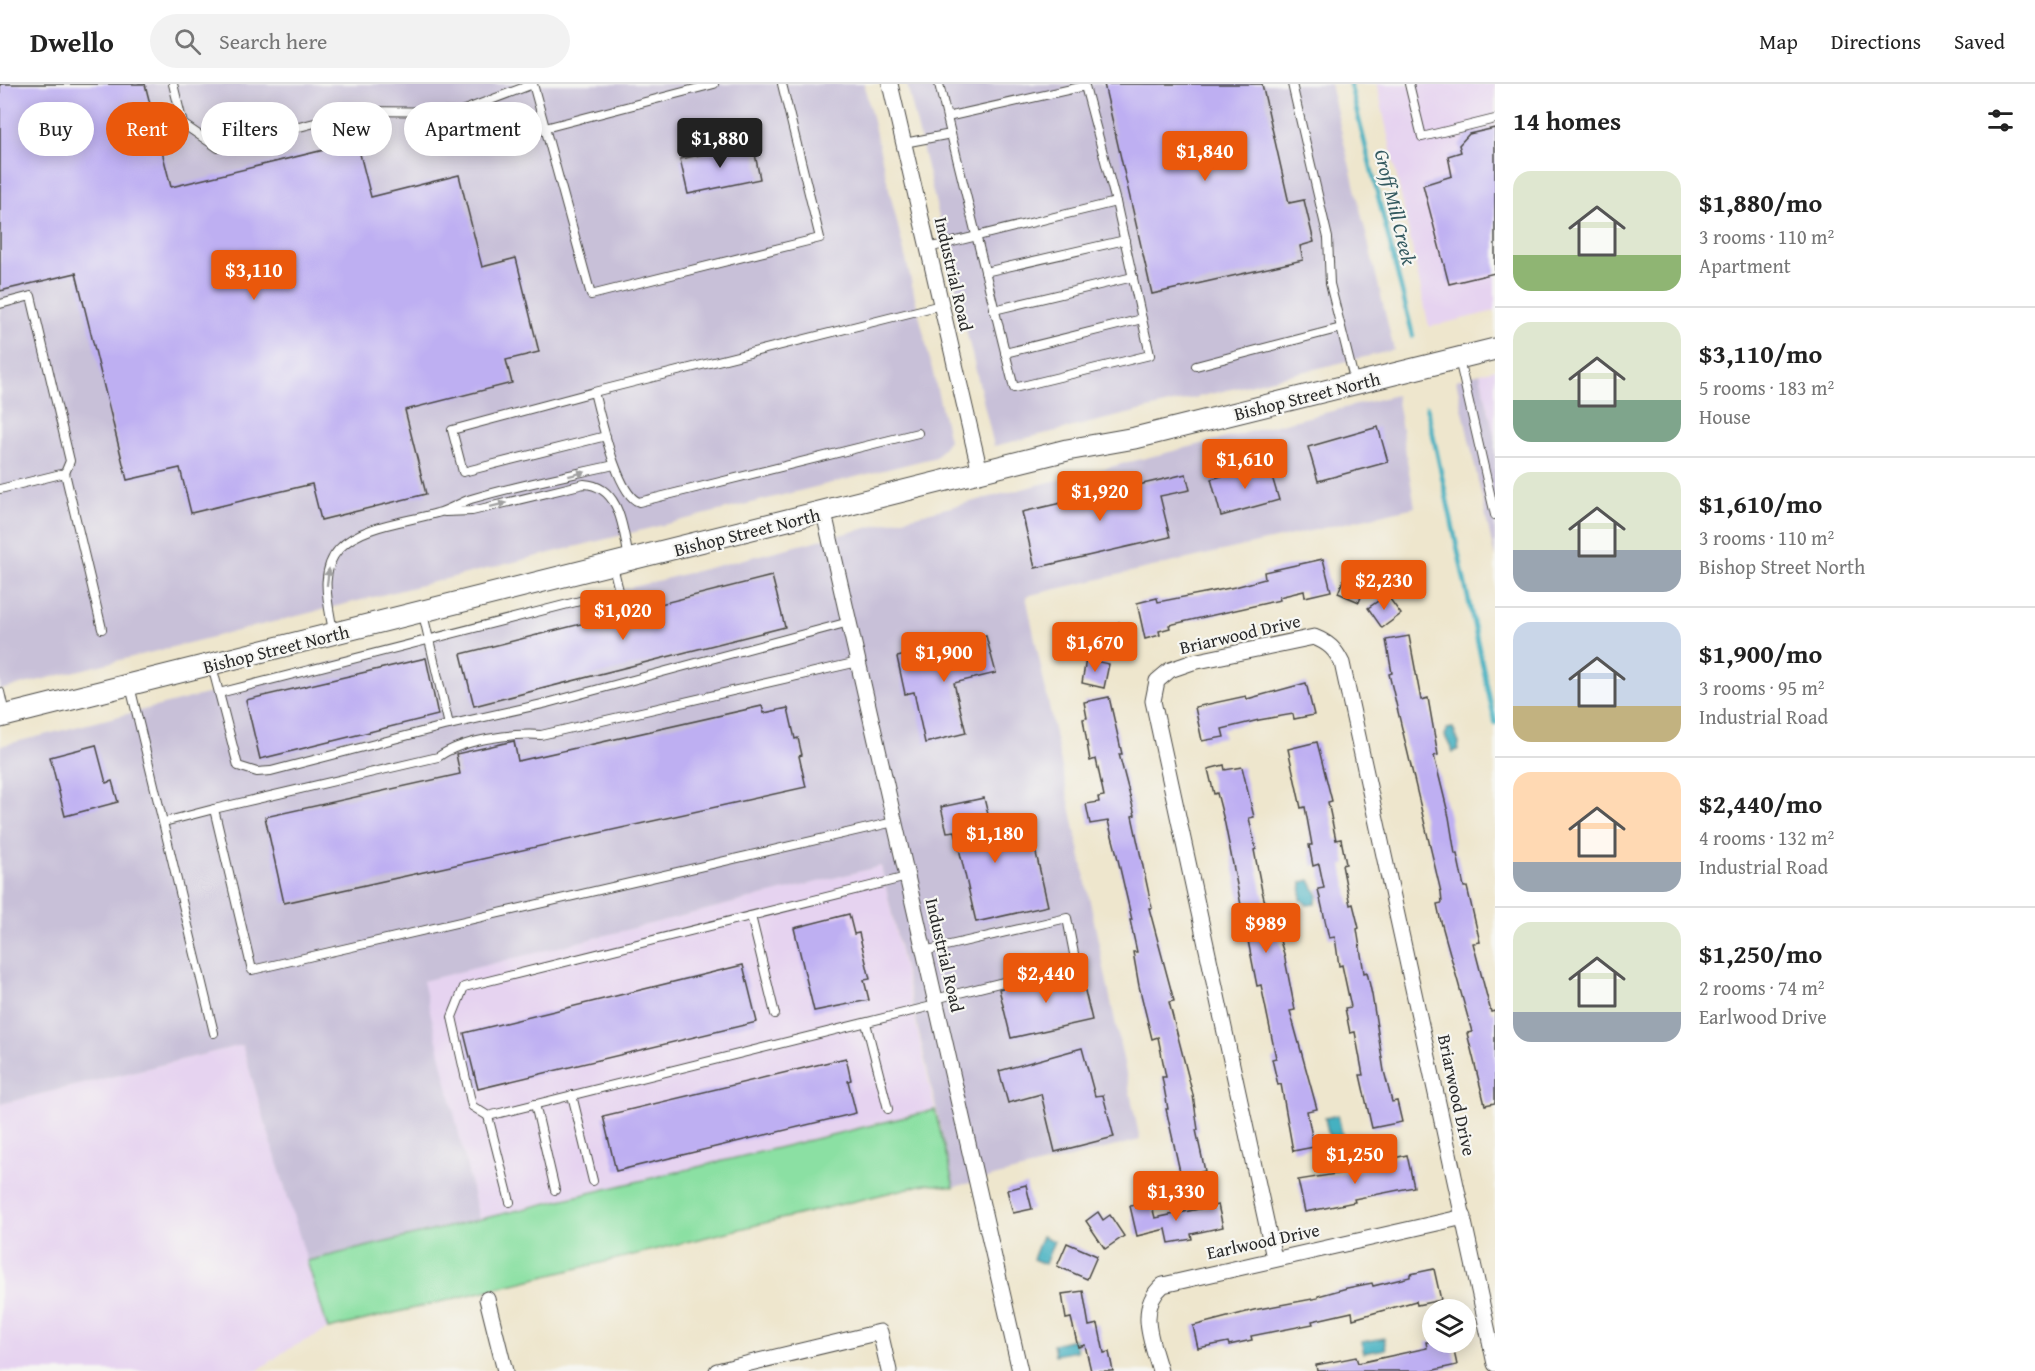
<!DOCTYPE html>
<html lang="en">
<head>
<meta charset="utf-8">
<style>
  :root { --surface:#fff; --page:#f2f2f2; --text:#222; --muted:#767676; --line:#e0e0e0; --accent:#ea580c }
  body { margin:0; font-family:"Gentium Book Plus",serif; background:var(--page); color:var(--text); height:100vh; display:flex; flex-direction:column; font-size:22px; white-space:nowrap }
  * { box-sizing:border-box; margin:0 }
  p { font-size:20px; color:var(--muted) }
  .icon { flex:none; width:33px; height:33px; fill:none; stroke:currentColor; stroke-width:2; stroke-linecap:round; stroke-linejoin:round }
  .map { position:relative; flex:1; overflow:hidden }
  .panel { display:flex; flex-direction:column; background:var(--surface); width:540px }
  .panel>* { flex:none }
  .top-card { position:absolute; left:18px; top:18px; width:570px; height:54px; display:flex; gap:12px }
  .controls { position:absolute; left:1422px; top:1215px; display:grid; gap:12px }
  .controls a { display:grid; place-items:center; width:54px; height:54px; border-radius:50%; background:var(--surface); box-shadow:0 3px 15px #0003; font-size:30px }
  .price { position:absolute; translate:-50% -51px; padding:0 14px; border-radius:6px; background:var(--accent); color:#fff; font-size:20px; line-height:39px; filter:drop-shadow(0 2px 3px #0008) }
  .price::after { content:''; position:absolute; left:50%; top:36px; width:18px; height:14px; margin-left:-9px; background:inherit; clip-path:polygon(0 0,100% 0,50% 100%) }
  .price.selected { background:#222; color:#fff }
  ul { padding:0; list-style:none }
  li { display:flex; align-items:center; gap:18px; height:150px; padding:0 18px }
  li+li { border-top:2px solid var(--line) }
  li span { display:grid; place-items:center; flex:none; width:168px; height:120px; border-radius:18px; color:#555 }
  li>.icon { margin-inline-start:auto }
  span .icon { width:72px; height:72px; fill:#fffc; stroke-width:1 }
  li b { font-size:26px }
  h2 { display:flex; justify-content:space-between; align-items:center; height:72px; padding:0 18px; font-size:26px }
  .pill { padding:0 21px; border-radius:27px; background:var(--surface); box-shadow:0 3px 15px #0003; font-size:21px; line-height:54px }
  .pill.selected { background:var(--accent); color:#fff }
  header { display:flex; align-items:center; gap:36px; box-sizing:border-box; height:84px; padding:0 30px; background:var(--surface); border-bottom:2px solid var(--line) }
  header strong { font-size:28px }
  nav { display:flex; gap:33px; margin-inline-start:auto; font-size:21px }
  .search { width:420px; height:54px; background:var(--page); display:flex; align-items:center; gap:15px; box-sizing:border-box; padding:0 21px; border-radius:33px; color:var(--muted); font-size:22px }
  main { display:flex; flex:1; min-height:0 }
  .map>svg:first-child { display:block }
  .built { fill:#e6d3f0 }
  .industrial { fill:#c8c0d8 }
  .green { fill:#8be0a3; stroke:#5b8667; stroke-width:1.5 }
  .water { fill:#44b1c1; stroke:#386e76; stroke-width:1.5 }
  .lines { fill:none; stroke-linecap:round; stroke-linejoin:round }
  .stream { stroke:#44b1c1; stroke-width:4.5 }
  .building { fill:#beaff2 }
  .lane-casing { stroke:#484743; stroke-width:10 }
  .street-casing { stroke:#484743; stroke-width:17 }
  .secondary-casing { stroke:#484743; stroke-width:23 }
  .lane { stroke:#fff; stroke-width:8 }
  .street { stroke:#fff; stroke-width:15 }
  .secondary { stroke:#fff; stroke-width:21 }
  .oneway { fill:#a0a0a0 }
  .labels { text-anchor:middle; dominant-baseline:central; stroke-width:4.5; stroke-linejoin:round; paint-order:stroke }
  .street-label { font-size:18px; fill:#2b2b2b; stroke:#f6f6f2 }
  .water-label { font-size:20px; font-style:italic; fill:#345a60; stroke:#f6f6f2 }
</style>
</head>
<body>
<header>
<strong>Dwello</strong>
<div class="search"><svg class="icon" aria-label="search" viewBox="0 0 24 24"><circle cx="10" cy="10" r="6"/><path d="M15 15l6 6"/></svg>Search here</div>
<nav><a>Map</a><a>Directions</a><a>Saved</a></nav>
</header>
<main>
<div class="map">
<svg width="1495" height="1287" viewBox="0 0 1495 1287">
  <rect width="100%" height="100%" fill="#f6f6f2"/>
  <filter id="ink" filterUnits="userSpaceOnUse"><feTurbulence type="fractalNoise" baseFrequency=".0167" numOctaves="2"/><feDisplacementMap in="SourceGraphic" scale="12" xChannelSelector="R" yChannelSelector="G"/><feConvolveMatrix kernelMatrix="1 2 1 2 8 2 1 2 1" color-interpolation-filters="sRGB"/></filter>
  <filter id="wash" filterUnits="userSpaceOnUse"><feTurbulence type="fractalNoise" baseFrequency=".008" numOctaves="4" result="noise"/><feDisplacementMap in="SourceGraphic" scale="24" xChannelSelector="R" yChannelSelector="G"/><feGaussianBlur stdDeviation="1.35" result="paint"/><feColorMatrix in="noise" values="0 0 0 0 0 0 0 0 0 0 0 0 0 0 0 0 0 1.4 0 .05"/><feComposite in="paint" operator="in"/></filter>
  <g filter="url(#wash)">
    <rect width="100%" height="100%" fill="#eee6cd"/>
    <!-- built -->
    <g class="built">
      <polygon points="1377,0 1495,0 1495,227 1429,243"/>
      <polygon points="1495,285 1495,355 1480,289"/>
      <polygon points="881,782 935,1025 479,1135 422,897"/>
      <polygon points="242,961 328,1245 285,1267 257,1287 0,1287 0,1020"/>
    </g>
    <!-- industrial -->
    <g class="industrial">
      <polygon points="0,0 864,0 949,356 936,373 0,606"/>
      <polygon points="907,0 1330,0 1394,266 994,362"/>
      <polygon points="1480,289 1495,355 1495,474 1456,296"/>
      <polygon points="1396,311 1415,423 1026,512 1140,1056 954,1103 881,782 423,897 479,1135 307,1177 242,961 0,1020 0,662"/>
    </g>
    <!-- green -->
    <polygon class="green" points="935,1026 954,1103 925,1100 328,1245 307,1177"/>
    <!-- water -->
    <g class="water">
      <polygon points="1453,644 1459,659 1458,666 1453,668 1445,652 1447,645"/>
      <polygon points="1310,796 1318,812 1315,820 1307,821 1301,815 1302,798"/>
      <polygon points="1338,1031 1343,1054 1330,1057 1325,1034"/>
      <polygon points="1042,1152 1054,1157 1045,1180 1033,1175"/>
      <polygon points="1384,1254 1386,1265 1364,1269 1361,1258"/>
      <polygon points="1074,1255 1077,1267 1055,1271 1053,1260"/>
    </g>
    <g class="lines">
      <!-- stream -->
      <g class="stream">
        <polyline points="1350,0 1413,252"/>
        <polyline points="1427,323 1495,639"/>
      </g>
    </g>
    <g id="blocks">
      <!-- building -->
      <g class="building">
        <polygon points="0,0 145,0 171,103 357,58 371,113 459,91 482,183 516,174 539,268 506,276 512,299 405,326 426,410 321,436 312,400 191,429 180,384 127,396 76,189 0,207"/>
        <polygon points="1104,0 1262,0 1289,119 1304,116 1314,158 1300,162 1303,176 1152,210"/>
        <polygon points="1495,44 1495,189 1449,200 1423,101 1452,92 1448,72 1461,68 1459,61 1469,50"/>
        <polygon points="753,60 760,95 688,110 680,75"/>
        <polygon points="1378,343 1388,378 1318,397 1308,363"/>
        <polygon points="1268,379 1279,416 1221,432 1211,395"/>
        <polygon points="1186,390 1190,406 1160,412 1170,453 1035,484 1022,428"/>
        <polygon points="1323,475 1331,507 1305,513 1304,507 1279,513 1280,516 1169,541 1170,544 1159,547 1160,551 1145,555 1137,519 1157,514 1158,518 1235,503 1265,495 1264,488"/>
        <polygon points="1354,487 1369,493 1359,518 1338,509 1344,494 1350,496"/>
        <polygon points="772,492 785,543 474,622 461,570"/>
        <polygon points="1387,511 1401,530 1382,544 1368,524"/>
        <polygon points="1119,538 1132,554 1113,570 1099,554"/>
        <polygon points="986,552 996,589 954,599 966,649 925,659 914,608 905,610 897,573"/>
        <polygon points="1409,552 1421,616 1428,614 1438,671 1434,672 1449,733 1455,770 1457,770 1464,803 1467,803 1480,858 1473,859 1491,928 1495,927 1495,1019 1485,1021 1467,949 1472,948 1440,834 1437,820 1442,819 1441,808 1389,590 1392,589 1386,556"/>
        <polygon points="426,574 438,631 260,675 246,616"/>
        <polygon points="1086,575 1109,580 1104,604 1082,599"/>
        <polygon points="1306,599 1314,631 1294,635 1293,630 1259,636 1222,645 1224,653 1202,657 1195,623 1246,612 1247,615"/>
        <polygon points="1109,613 1122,670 1119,670 1135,731 1132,732 1152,824 1149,824 1174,917 1169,918 1193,1011 1198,1046 1196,1046 1205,1087 1181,1092 1166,1025 1168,1025 1162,993 1166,993 1158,953 1152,955 1139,902 1133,868 1137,868 1130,836 1132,836 1116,767 1108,737 1090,740 1086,720 1099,718 1098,713 1104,712 1096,675 1090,677 1083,635 1087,634 1084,618"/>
        <polygon points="762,622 764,629 788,624 795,655 798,654 802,671 799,672 806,703 284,819 265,733 460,690 456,670 514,657 518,677"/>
        <polygon points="1317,658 1332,717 1328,718 1336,756 1341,755 1346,780 1342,781 1350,821 1353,820 1359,844 1357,845 1364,889 1367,888 1372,911 1384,987 1392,1018 1397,1017 1402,1038 1372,1044 1360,991 1363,991 1355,948 1350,949 1345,924 1351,923 1342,881 1339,882 1335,853 1329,854 1318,805 1324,804 1319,780 1313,782 1309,761 1312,761 1305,723 1301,724 1288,665"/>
        <polygon points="96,661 106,699 112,697 118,718 65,732 50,673"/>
        <polygon points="1224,681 1225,686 1242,683 1254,733 1249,734 1256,765 1254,766 1262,807 1270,838 1274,837 1284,870 1295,926 1290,927 1317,1025 1307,1027 1314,1063 1293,1067 1281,1000 1278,1001 1272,975 1276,974 1261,901 1257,902 1225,740 1217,709 1214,710 1208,685"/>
        <polygon points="984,714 994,755 1031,747 1048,822 976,838 955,747 947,748 941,723"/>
        <polygon points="849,830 854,850 859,849 870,895 864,896 869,916 814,927 794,844"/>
        <polygon points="743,881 757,938 478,1005 464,949"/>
        <polygon points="1080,886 1092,936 1011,954 999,905"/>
        <polygon points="1082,964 1095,1012 1103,1011 1114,1053 1055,1068 1041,1010 1008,1019 999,987"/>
        <polygon points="846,974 851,996 848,997 856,1029 616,1087 603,1032"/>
        <polygon points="1407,1071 1414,1103 1354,1115 1355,1118 1305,1128 1298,1096 1392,1081 1390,1075"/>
        <polygon points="1026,1101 1032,1125 1013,1129 1007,1106"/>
        <polygon points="1151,1118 1155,1134 1218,1121 1223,1143 1191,1150 1192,1155 1169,1159 1166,1145 1137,1152 1130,1122"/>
        <polygon points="1098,1128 1103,1136 1110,1131 1124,1152 1105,1165 1086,1137"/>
        <polygon points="1067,1159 1097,1172 1087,1195 1057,1182"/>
        <polygon points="1434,1185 1441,1216 1417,1221 1416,1217 1353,1235 1352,1228 1312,1237 1313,1240 1251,1252 1252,1256 1229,1261 1228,1258 1198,1264 1193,1242 1254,1226 1318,1214 1318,1212 1347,1204 1372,1199 1373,1202 1410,1193 1410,1190"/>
        <polygon points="1083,1207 1089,1242 1098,1240 1104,1269 1109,1268 1113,1287 1091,1287 1085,1261 1078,1263 1071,1234 1066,1235 1062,1210"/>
        <polygon points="1426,1258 1452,1258 1457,1281 1430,1287 1317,1287 1316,1281 1356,1273 1358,1279 1427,1264"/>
      </g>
    </g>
  </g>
  <g filter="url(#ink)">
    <use href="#blocks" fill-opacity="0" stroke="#484743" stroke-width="1.5"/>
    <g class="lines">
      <defs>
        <g id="lane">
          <polyline points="173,0 183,40 218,64 361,27 459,28 533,0"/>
          <polyline points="533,0 591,211 820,154 782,0"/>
          <polyline points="1292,0 1328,154 1330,200 1355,299"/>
          <polyline points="1409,0 1422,53 1495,35"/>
          <polyline points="947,33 1085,2 1116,118 1150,271 1014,304 951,50"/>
          <polyline points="545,44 714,0"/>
          <polyline points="904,59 951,50 939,0"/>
          <polyline points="928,164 1116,118"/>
          <polyline points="985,188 1125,156"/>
          <polyline points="0,220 31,212 70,377 65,389"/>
          <polyline points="994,226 1133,193"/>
          <polyline points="1005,269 1142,235"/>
          <polyline points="1459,275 1495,431"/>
          <polyline points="1196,282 1341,244"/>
          <polyline points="594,308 941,221"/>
          <path d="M606,352L463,388L452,346L594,308C600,330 617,411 639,418L918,349"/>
          <polyline points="0,405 65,389 102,545"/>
          <path d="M445,428L472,427L584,400C621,402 623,446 629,475"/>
          <polyline points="423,530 449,641"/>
          <path d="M333,548C329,521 318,488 339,465C361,441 407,438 437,429C449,426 459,419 471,415C518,401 566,392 614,381"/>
          <path d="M858,578L541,651C512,649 461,656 438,673L214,725L252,886L894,738"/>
          <polyline points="212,582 238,682 257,688 271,687 444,642 547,619 849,538"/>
          <polyline points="130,602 214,949"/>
          <polyline points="0,608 5,630"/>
          <polyline points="219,609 619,507 613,482"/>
          <polyline points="164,738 214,725"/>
          <polyline points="751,832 775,930"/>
          <polyline points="924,867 1067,834 1076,880 935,915"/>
          <polyline points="866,939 888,1025"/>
          <polyline points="572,1011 593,1097"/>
          <polyline points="535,1020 555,1106"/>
          <polyline points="488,1032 472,1022 452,933 464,903 907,793"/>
          <polyline points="510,1118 488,1032 936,921"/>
        </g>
        <g id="street">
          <polyline points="890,0 980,388"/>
          <polyline points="824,429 1020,1287"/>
          <path d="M1274,1174L1153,617L1157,597L1170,586L1193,578L1314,553C1329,559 1335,565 1342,579L1495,1280"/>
          <polyline points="487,1215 505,1287"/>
          <polyline points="717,1287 880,1248 889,1287"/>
          <path d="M1160,1287C1152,1258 1136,1224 1163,1201L1464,1133"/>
        </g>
        <polyline id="secondary" points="0,633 1067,366 1135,354 1495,265"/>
      </defs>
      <!-- lane casing -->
      <use href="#lane" class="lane-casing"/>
      <!-- street casing -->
      <use href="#street" class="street-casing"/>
      <!-- secondary casing -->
      <use href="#secondary" class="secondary-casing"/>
      <!-- lane -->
      <use href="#lane" class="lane"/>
      <!-- street -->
      <use href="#street" class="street"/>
      <!-- secondary -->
      <use href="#secondary" class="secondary"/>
    </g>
    <!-- one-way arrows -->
    <defs><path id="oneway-solid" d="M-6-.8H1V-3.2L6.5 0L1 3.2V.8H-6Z" transform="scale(1.5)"/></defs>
    <g class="oneway">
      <use href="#oneway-solid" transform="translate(577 390) rotate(-14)"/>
      <use href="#oneway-solid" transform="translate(498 421) rotate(-14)"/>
      <use href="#oneway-solid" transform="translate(328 493) rotate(-83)"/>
    </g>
  </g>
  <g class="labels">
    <!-- street labels -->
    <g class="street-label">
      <text transform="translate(954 190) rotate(77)">Industrial Road</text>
      <text transform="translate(1307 312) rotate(-14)">Bishop Street North</text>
      <text transform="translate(747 448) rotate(-14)">Bishop Street North</text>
      <text transform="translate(1240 550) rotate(-13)">Briarwood Drive</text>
      <text transform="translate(276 565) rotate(-14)">Bishop Street North</text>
      <text transform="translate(945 871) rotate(77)">Industrial Road</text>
      <text transform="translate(1457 1011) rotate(78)">Briarwood Drive</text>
      <text transform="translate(1263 1157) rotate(-12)">Earlwood Drive</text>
    </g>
    <!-- water labels -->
    <g class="water-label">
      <text transform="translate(1396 123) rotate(76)">Groff Mill Creek</text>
    </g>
  </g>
</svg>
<div class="controls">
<a><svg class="icon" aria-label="layers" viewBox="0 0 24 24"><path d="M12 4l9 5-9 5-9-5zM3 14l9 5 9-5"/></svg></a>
</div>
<b class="price selected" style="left:720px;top:85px">$1,880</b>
<b class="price" style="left:1205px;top:98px">$1,840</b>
<b class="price" style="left:254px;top:217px">$3,110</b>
<b class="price" style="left:1245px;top:406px">$1,610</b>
<b class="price" style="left:1100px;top:438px">$1,920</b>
<b class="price" style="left:1384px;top:527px">$2,230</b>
<b class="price" style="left:623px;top:557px">$1,020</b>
<b class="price" style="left:1095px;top:589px">$1,670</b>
<b class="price" style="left:944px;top:599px">$1,900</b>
<b class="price" style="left:995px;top:780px">$1,180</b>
<b class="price" style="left:1266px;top:870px">$989</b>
<b class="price" style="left:1046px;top:920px">$2,440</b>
<b class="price" style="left:1355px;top:1101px">$1,250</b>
<b class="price" style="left:1176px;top:1138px">$1,330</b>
<div class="top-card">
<a class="pill">Buy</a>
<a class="pill selected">Rent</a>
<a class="pill">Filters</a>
<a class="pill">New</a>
<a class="pill">Apartment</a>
</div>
</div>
<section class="panel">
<h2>14 homes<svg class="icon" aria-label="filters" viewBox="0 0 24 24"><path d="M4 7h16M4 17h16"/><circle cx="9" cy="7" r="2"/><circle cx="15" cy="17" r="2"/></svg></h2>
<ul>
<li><span style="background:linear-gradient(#dfe7d0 70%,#8fb573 0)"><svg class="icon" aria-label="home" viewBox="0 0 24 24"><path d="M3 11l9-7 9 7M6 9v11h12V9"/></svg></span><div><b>$1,880/mo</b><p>3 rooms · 110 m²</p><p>Apartment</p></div></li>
<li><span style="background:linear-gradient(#dfe7d0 65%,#7fa58c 0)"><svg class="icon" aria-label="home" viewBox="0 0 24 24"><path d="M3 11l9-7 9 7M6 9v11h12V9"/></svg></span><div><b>$3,110/mo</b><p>5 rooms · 183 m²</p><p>House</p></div></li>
<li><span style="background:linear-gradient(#dfe7d0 65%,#9aa5b1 0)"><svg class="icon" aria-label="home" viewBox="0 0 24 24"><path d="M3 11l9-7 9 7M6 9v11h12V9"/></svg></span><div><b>$1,610/mo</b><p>3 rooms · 110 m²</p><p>Bishop Street North</p></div></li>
<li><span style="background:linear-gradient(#c9d6e8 70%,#c2b280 0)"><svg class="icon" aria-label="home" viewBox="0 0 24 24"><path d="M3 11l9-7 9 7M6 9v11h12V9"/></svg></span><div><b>$1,900/mo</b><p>3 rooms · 95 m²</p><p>Industrial Road</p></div></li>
<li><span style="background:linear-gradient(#ffd9b3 75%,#9aa5b1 0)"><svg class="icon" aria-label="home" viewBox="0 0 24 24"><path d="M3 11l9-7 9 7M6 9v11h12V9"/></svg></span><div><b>$2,440/mo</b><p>4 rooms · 132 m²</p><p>Industrial Road</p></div></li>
<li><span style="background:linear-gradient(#dfe7d0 75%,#9aa5b1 0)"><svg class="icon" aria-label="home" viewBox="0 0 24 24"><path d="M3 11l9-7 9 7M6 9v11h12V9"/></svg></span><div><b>$1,250/mo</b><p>2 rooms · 74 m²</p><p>Earlwood Drive</p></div></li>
</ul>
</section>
</main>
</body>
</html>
